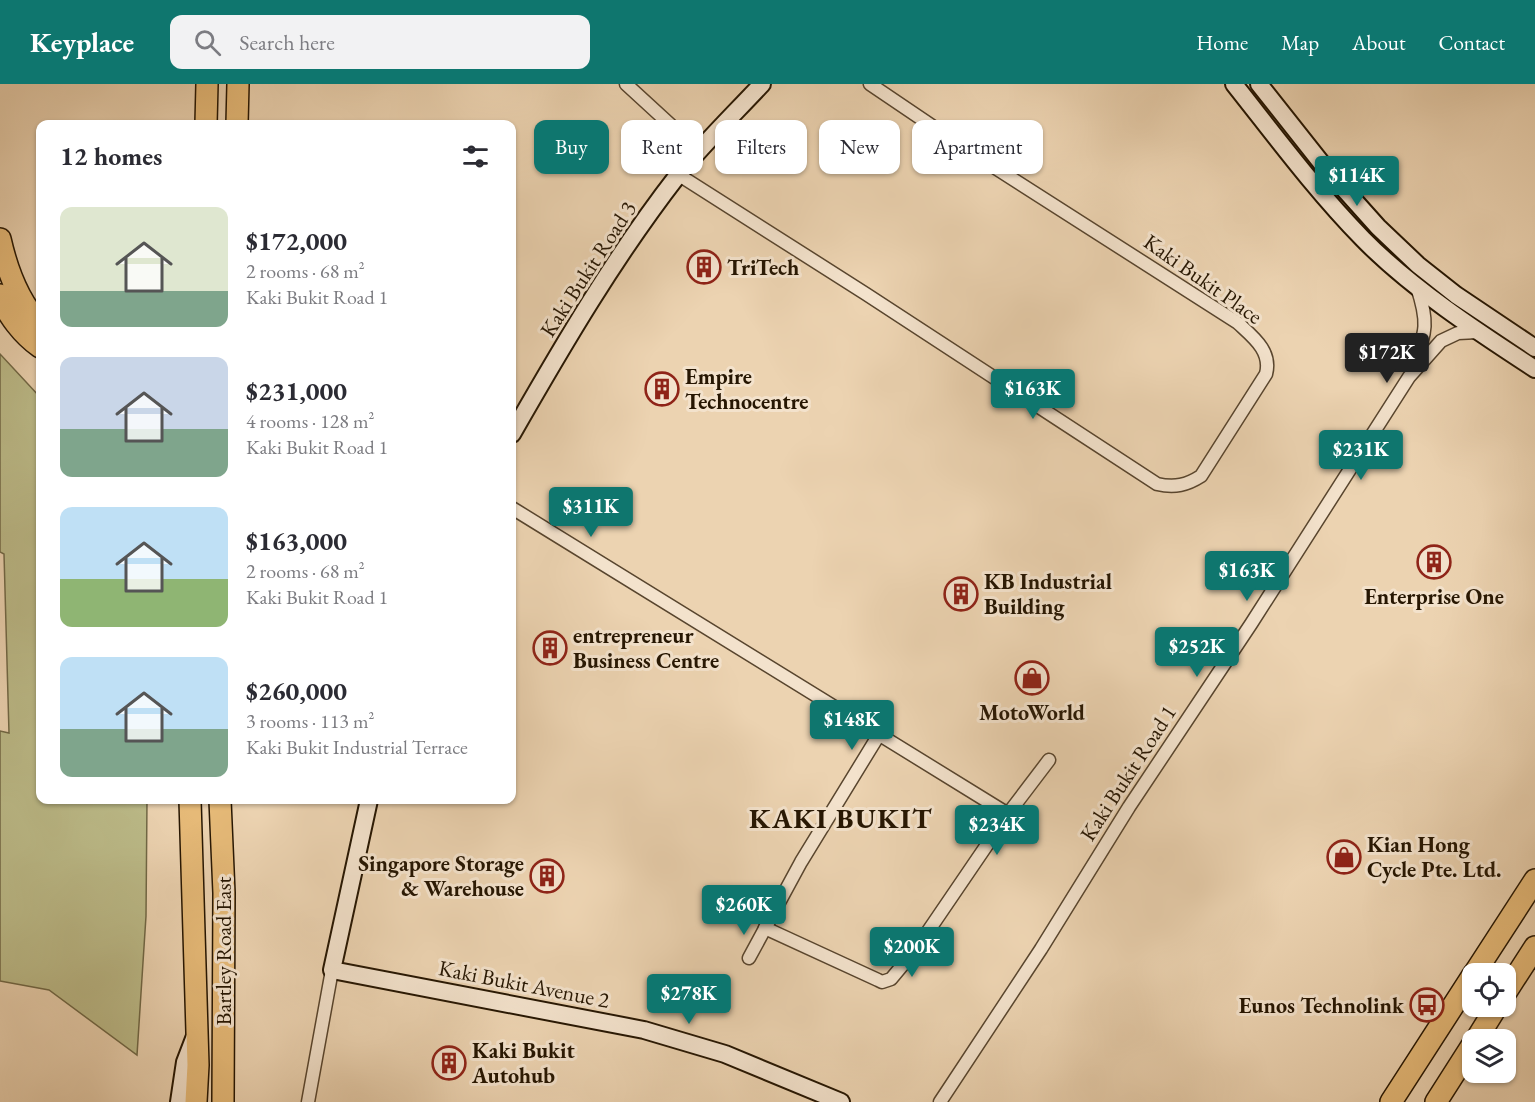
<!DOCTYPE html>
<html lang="en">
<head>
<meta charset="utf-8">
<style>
  :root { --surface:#fff; --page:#f2f2f3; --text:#2b2b33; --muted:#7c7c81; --accent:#0f766e }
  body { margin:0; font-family:"EB Garamond",serif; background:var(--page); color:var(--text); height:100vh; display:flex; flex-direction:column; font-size:22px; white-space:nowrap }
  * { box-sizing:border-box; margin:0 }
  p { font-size:20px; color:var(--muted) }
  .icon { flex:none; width:33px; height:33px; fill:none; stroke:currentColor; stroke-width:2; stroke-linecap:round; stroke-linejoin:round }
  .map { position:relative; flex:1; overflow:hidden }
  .details { position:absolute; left:36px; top:36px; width:480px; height:684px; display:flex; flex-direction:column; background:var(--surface); border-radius:12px; box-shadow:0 2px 4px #0004 }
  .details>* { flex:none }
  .top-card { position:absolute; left:534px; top:36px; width:570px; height:54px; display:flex; gap:12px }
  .fabs { position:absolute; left:1462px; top:879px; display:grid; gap:12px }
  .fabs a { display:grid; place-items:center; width:54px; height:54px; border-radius:12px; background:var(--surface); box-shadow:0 2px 4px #0004; font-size:30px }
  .price { position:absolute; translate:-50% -51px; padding:0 14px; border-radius:6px; background:var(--accent); color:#fff; font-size:20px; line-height:39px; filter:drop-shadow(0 2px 3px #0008) }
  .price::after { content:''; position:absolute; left:50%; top:36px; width:18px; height:14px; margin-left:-9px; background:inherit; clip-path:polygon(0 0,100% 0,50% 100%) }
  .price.selected { background:#222; color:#fff }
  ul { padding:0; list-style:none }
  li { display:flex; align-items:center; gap:18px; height:150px; padding:0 24px }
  li span { display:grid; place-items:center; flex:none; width:168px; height:120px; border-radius:12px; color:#555 }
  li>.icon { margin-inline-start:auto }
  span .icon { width:72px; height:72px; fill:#fffc; stroke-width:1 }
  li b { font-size:26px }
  h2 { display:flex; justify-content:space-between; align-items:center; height:72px; padding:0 24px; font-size:26px }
  .chip { padding:0 21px; border-radius:12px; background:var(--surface); box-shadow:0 2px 4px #0004; font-size:21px; line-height:54px }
  .chip.selected { background:var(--accent); color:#fff }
  header { display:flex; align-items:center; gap:36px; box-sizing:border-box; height:84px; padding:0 30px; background:var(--accent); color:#fff }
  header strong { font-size:28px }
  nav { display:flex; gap:33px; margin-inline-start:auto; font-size:21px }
  .search { width:420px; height:54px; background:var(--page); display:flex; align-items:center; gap:15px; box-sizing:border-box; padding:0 21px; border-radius:12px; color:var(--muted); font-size:22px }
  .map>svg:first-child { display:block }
  .green { fill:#bcbb89; stroke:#716846; stroke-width:1.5 }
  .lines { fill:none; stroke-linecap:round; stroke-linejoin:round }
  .street-casing { stroke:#58452e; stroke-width:15 }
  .secondary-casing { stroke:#261602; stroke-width:20 }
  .highway-casing { stroke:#261602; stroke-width:24 }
  .street { stroke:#f3e2cc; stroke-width:12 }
  .secondary { stroke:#f3e2cc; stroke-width:16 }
  .highway { stroke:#e6ba78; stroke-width:21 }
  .labels { text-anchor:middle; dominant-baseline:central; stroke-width:6; stroke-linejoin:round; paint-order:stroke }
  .poi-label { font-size:22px; font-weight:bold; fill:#261602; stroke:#f3e2cc; text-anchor:start }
  .street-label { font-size:22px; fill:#261602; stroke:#f3e2cc }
  .district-label { font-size:28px; font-weight:bold; letter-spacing:1.5px; fill:#261602; stroke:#f3e2cc }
</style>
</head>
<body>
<header>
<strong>Keyplace</strong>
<div class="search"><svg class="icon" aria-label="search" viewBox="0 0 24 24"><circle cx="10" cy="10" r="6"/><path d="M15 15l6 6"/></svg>Search here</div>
<nav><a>Home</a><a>Map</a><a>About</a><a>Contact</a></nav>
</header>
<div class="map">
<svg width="1535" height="1018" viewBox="0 0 1535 1018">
  <rect width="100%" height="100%" fill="#ecd3b1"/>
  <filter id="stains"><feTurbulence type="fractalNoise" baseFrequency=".00333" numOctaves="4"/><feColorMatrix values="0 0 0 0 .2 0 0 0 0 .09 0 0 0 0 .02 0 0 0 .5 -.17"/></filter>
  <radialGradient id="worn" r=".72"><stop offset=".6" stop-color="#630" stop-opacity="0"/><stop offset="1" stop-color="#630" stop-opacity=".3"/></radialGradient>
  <!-- green -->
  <polygon class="green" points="0,270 40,313 40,716 147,716 146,832 137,971 49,906 0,897 0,647 9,649 4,470 0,468"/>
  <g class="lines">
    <defs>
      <g id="street">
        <polyline points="626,0 699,67"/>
        <path d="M679,91L866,210L1157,400C1175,404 1187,401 1201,392L1266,290C1272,267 1253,253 1238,239L969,67L870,0"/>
        <path d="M1412,286C1425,249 1430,242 1417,203"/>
        <polyline points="512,424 1008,730"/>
        <polyline points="765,844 878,896 882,898 891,895 916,865 1008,730 1049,676"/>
        <polyline points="749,874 801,778 880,649"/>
        <polyline points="308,1018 332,886"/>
        <polyline points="940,1018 1041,865 1129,723 1251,540 1409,293 1441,257 1458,249 1478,248"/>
      </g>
      <g id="secondary">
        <path d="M1234,0C1276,53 1316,107 1363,155C1411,204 1478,248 1535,285"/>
        <polyline points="1259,0 1327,86 1378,143 1418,181 1456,211 1535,264"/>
        <path d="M512,350C563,261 615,172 678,91C704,59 734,30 762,0"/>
        <polyline points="369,716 332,886 644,946 725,970 841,1018"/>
        <polyline points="179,1018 185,978 195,952"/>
      </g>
      <g id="highway">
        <polyline points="206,40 207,0"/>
        <polyline points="237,40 238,0"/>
        <path d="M0,155C7,186 18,217 40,240"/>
        <path d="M0,211C7,231 23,251 40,263"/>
        <polyline points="190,716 198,981 196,1018"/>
        <polyline points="220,716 224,809 223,1018"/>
        <polyline points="1474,890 1535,796"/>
        <polyline points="1506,908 1535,863"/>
        <polyline points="1476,956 1497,922"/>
        <polyline points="1391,1018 1473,891"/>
        <polyline points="1436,1018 1473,960"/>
      </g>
    </defs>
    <!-- street casing -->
    <use href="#street" class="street-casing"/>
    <!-- secondary casing -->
    <use href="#secondary" class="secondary-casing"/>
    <!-- highway casing -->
    <use href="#highway" class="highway-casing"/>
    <!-- street -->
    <use href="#street" class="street"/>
    <!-- secondary -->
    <use href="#secondary" class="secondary"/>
    <!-- highway -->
    <use href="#highway" class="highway"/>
  </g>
  <!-- icons -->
  <defs>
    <symbol id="building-ring" viewBox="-11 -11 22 22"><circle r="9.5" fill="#f3e2cc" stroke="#8f2418" stroke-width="1.5"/><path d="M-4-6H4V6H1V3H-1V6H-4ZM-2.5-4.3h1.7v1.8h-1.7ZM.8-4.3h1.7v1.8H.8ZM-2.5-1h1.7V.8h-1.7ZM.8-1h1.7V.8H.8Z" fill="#8f2418"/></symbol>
    <symbol id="shop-ring" viewBox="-11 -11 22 22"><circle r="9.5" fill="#f3e2cc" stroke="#8f2418" stroke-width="1.5"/><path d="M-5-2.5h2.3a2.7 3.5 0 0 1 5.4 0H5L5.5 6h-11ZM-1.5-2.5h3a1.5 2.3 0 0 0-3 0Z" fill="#8f2418"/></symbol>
    <symbol id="bus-ring" viewBox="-11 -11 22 22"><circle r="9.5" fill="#f3e2cc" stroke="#8f2418" stroke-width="1.5"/><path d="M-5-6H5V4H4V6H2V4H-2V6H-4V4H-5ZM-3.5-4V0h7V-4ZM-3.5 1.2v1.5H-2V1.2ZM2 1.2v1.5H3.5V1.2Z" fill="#8f2418"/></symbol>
  </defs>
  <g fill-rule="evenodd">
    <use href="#building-ring" x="685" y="164" width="38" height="38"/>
    <use href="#building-ring" x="643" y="286" width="38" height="38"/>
    <use href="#building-ring" x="1415" y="459" width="38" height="38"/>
    <use href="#building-ring" x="942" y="491" width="38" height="38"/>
    <use href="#building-ring" x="531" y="545" width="38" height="38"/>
    <use href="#shop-ring" x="1013" y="575" width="38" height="38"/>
    <use href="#shop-ring" x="1325" y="754" width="38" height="38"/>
    <use href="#building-ring" x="528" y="773" width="38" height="38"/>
    <use href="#bus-ring" x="1408" y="902" width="38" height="38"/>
    <use href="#building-ring" x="430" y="960" width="38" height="38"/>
  </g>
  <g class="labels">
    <!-- poi labels -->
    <g class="poi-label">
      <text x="727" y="183">TriTech</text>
      <text x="685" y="292">Empire<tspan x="685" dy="25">Technocentre</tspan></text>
      <text x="984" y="497">KB Industrial<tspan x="984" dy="25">Building</tspan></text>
      <text x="1434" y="512" text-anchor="middle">Enterprise One</text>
      <text x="573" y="551">entrepreneur<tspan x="573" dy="25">Business Centre</tspan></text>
      <text x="1032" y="628" text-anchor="middle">MotoWorld</text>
      <text x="1367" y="760">Kian Hong<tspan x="1367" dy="25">Cycle Pte. Ltd.</tspan></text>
      <text x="524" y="779" text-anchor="end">Singapore Storage<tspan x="524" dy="25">&amp; Warehouse</tspan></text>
      <text x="1404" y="921" text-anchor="end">Eunos Technolink</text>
      <text x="472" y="966">Kaki Bukit<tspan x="472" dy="25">Autohub</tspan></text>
    </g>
    <!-- street labels -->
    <g class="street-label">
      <text transform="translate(588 185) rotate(-57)">Kaki Bukit Road 3</text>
      <text transform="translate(1203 195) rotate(35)">Kaki Bukit Place</text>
      <text transform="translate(1128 689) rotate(-57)">Kaki Bukit Road 1</text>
      <text transform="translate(223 867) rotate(-90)">Bartley Road East</text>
      <text transform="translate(524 900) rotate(11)">Kaki Bukit Avenue 2</text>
    </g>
    <!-- district labels -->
    <g class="district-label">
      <text x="841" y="734">KAKI BUKIT</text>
    </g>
  </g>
  <rect width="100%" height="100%" filter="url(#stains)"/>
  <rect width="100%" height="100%" fill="url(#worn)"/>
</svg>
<div class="fabs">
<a><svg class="icon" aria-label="locate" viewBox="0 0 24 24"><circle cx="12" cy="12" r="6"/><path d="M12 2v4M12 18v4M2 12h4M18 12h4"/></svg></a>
<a><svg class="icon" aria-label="layers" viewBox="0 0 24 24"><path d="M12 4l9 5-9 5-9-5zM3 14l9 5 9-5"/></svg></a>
</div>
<b class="price" style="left:1357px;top:123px">$114K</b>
<b class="price selected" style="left:1387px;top:300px">$172K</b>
<b class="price" style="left:1033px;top:336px">$163K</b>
<b class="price" style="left:1361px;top:397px">$231K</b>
<b class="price" style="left:591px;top:454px">$311K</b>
<b class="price" style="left:1247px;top:518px">$163K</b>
<b class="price" style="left:1197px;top:594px">$252K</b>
<b class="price" style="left:852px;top:667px">$148K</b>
<b class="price" style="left:997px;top:772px">$234K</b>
<b class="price" style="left:744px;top:852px">$260K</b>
<b class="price" style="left:912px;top:894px">$200K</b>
<b class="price" style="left:689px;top:941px">$278K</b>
<div class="top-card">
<a class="chip selected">Buy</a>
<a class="chip">Rent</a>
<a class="chip">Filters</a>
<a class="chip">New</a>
<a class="chip">Apartment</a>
</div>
<section class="details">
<h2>12 homes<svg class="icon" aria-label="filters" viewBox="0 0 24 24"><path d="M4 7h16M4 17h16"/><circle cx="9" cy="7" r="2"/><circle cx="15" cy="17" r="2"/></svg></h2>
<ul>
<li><span style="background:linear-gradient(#dfe7d0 70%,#7fa58c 0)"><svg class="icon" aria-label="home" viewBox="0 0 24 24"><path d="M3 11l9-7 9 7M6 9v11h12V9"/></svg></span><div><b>$172,000</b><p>2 rooms · 68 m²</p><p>Kaki Bukit Road 1</p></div></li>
<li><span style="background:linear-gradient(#c9d6e8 60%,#7fa58c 0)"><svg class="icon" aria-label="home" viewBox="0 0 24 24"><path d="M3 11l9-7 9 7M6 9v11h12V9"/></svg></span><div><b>$231,000</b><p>4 rooms · 128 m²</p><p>Kaki Bukit Road 1</p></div></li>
<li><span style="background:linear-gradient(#bfe0f5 60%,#8fb573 0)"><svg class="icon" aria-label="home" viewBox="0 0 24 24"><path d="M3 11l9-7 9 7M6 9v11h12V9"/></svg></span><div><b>$163,000</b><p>2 rooms · 68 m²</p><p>Kaki Bukit Road 1</p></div></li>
<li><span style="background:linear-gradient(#bfe0f5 60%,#7fa58c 0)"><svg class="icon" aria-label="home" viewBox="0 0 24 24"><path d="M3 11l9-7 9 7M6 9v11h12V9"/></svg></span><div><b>$260,000</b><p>3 rooms · 113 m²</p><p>Kaki Bukit Industrial Terrace</p></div></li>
</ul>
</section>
</div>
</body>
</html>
